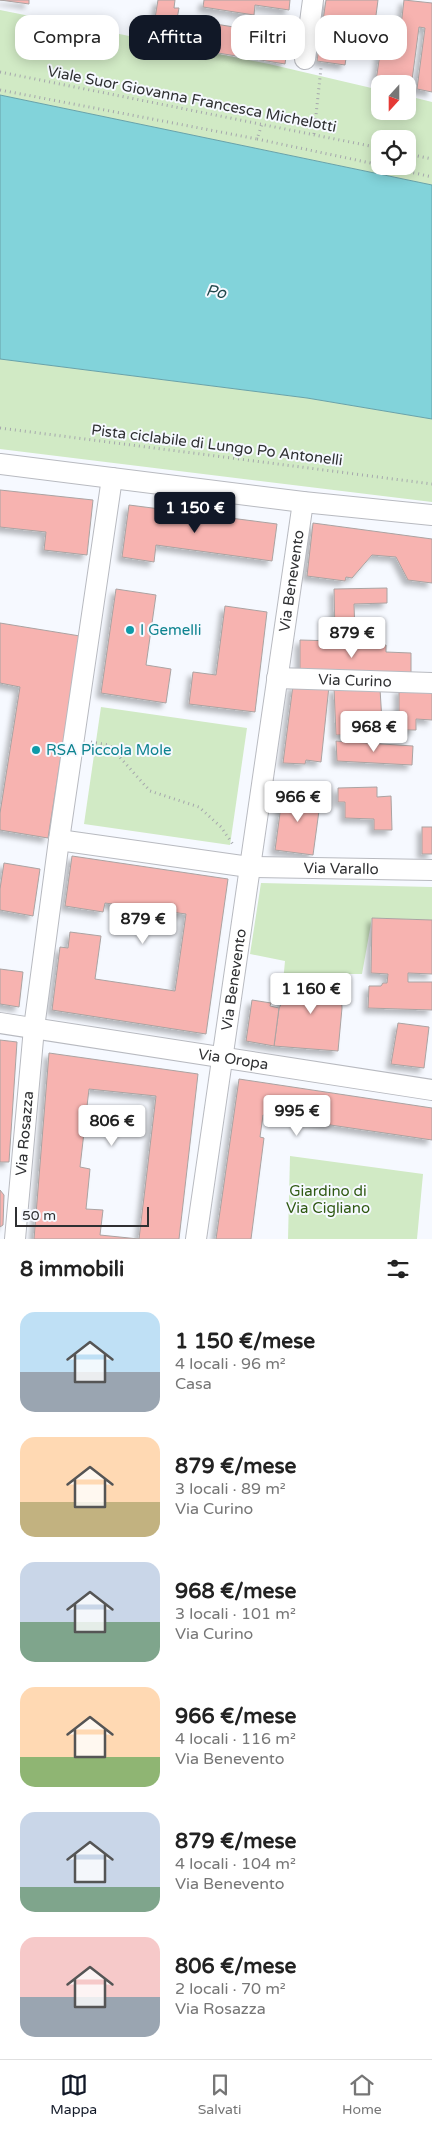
<!DOCTYPE html>
<html lang="it">
<head>
<meta charset="utf-8">
<style>
  :root { --surface:#fff; --page:#f6f6f6; --text:#222; --muted:#767676; --line:#e0e0e0; --accent:#111827 }
  body { margin:0; font-family:"Varela Round",sans-serif; background:var(--page); color:var(--text); height:100vh; display:flex; flex-direction:column; font-size:19px; white-space:nowrap }
  * { box-sizing:border-box; margin:0 }
  p { font-size:16px; color:var(--muted) }
  .icon { flex:none; width:28px; height:28px; fill:none; stroke:currentColor; stroke-width:2; stroke-linecap:round; stroke-linejoin:round }
  .map { position:relative; height:1239px; overflow:hidden }
  .side { display:flex; flex-direction:column; background:var(--surface); flex:1 }
  .side>* { flex:none }
  .hud { position:absolute; left:15px; top:15px; width:402px; height:45px; display:flex; gap:10px }
  .needle { width:32px; rotate:201deg }
  .tools { position:absolute; left:371px; top:75px; display:grid; gap:10px }
  .tools a { display:grid; place-items:center; width:45px; height:45px; border-radius:10px; background:var(--surface); box-shadow:0 2px 12px #0003; font-size:25px }
  .scale { position:absolute; left:15px; bottom:12px; width:134px; box-sizing:border-box; padding-left:5px; border:2px solid #2f3032; border-top:0; font-size:14px; line-height:18px; white-space:nowrap; color:#2f3032; -webkit-text-stroke:4px #f6f9ff; paint-order:stroke }
  .price { position:absolute; translate:-50% -42px; padding:0 11px; border-radius:5px; background:#fff; color:#222; font-size:16px; line-height:32px; filter:drop-shadow(0 1px 2px #0008) }
  .price::after { content:''; position:absolute; left:50%; top:30px; width:15px; height:11px; margin-left:-8px; background:inherit; clip-path:polygon(0 0,100% 0,50% 100%) }
  .price.active { background:var(--accent); color:#fff }
  ul { padding:0; list-style:none }
  li { display:flex; align-items:center; gap:15px; height:125px; padding:0 20px }
  li span { display:grid; place-items:center; flex:none; width:140px; height:100px; border-radius:15px; color:#555 }
  li>.icon { margin-inline-start:auto }
  span .icon { width:60px; height:60px; fill:#fffc; stroke-width:1 }
  li b { font-size:21px }
  h2 { display:flex; justify-content:space-between; align-items:center; height:60px; padding:0 20px; font-size:21px }
  .tag { padding:0 18px; border-radius:15px; background:var(--surface); box-shadow:0 2px 12px #0003; font-size:18px; line-height:45px }
  .tag.active { background:var(--accent); color:#fff }
  .menu { display:flex; justify-content:space-around; align-items:center; height:70px; border-top:1px solid var(--line); background:var(--surface); font-size:14px; color:var(--muted) }
  .menu a { display:grid; justify-items:center; gap:2px }
  .menu .active { color:var(--accent) }
  .map>svg:first-child { display:block }
  .green { fill:#d1eac5; fill-rule:evenodd }
  .water { fill:#82d3da; stroke:#69a2a8 }
  .building { fill:#f7b3b0; stroke:#aaa3a2; filter:url(#shadow) }
  .lines { fill:none; stroke-linecap:round; stroke-linejoin:round }
  .street-casing { stroke:#b8bac0; stroke-width:22 }
  .path { stroke:#a5a7ac; stroke-width:3; stroke-dasharray:1 4; stroke-linecap:butt }
  .street { stroke:#fff; stroke-width:20 }
  .culture-dot { fill:#0f9aa8; stroke:#f6f9ff; stroke-width:2 }
  .labels { text-anchor:middle; dominant-baseline:central; stroke-width:4; stroke-linejoin:round; paint-order:stroke }
  .street-label { font-size:15px; fill:#2f3032; stroke:#f6f9ff }
  .culture-label { font-size:15px; fill:#0d838f; stroke:#f6f9ff; text-anchor:start }
  .park-label { font-size:15px; fill:#2f5912; stroke:#f6f9ff }
  .water-label { font-size:16px; font-style:italic; fill:#21484b; stroke:#f6f9ff }
</style>
</head>
<body>
<div class="map">
<svg width="432" height="1239" viewBox="0 0 432 1239">
  <defs>
    <filter id="shadow"><feDropShadow dx="-4.5" dy="4.5" stdDeviation="2.5" flood-color="#0004"/></filter>
  </defs>
  <rect width="100%" height="100%" fill="#f6f9ff"/>
  <!-- green -->
  <g class="green">
    <path d="M0,10L269,64L380,90V111H408V96L432,102V185L0,95ZM380,139H408V166H380Z"/>
    <polygon points="0,359 307,398 432,419 432,502 0,449"/>
    <polygon points="101,707 247,728 230,845 84,824"/>
    <polygon points="261,883 432,887 432,920 372,918 362,974 321,974 295,983 281,1003 285,961 250,954"/>
    <polygon points="290,1156 423,1174 417,1239 288,1239"/>
  </g>
  <!-- water -->
  <polygon class="water" points="0,95 432,185 432,419 307,398 0,359"/>
  <!-- building -->
  <g class="building">
    <polygon points="0,0 29,0 29,4"/>
    <polygon points="158,0 175,0 174,8 179,8 175,30 195,33 197,21 289,36 285,64 151,42"/>
    <polygon points="204,0 290,0 289,10 255,5 254,15 203,7"/>
    <polygon points="326,0 378,0 375,23 352,19 345,65 317,61"/>
    <polygon points="404,0 432,3 432,92 417,89 425,28 419,27 411,88 408,87 408,84 391,84 376,81 382,40 399,43"/>
    <polygon points="0,490 93,500 87,555 44,550 46,532 0,527"/>
    <polygon points="129,505 277,524 272,561 156,545 154,562 122,557"/>
    <polygon points="313,523 432,539 432,583 408,580 396,557 372,555 352,578 346,577 345,581 307,576"/>
    <polygon points="387,588 387,603 354,604 355,634 335,635 334,589"/>
    <polygon points="116,589 156,595 146,665 171,669 166,703 101,693"/>
    <polygon points="225,606 267,612 255,712 189,704 193,672 216,675"/>
    <polygon points="0,623 80,636 48,838 0,830 0,813 20,687 0,683"/>
    <polygon points="300,640 336,641 336,644 386,645 386,652 411,653 411,674 300,672"/>
    <polygon points="293,685 329,686 321,762 306,760 305,764 283,763"/>
    <polygon points="334,688 380,689 382,721 355,722 355,735 336,735"/>
    <polygon points="399,689 432,689 432,720 416,719 416,730 399,730"/>
    <polygon points="336,741 413,746 412,765 337,761"/>
    <polygon points="377,787 377,797 391,796 392,830 374,830 374,819 345,818 345,802 338,802 338,788"/>
    <polygon points="283,791 321,796 313,855 275,850"/>
    <rect x="422" y="827" width="10" height="27"/>
    <polygon points="72,856 228,879 206,1034 52,1010 60,947 68,948 70,932 101,936 95,979 175,991 186,914 105,903 103,912 65,906"/>
    <polygon points="4,863 40,869 33,916 0,910 0,889"/>
    <polygon points="372,918 432,920 432,974 408,973 408,982 432,982 432,1010 368,1008 369,986 381,986 383,983 387,983 388,974 371,973"/>
    <polygon points="0,969 23,972 19,1007 0,1004"/>
    <polygon points="321,974 340,974 342,1008 338,1051 274,1046 279,1008 294,983"/>
    <polygon points="252,1000 271,1003 270,1006 279,1008 274,1046 246,1041"/>
    <polygon points="398,1023 429,1027 424,1068 391,1064"/>
    <polygon points="0,1040 17,1042 9,1162 0,1162"/>
    <polygon points="49,1053 198,1074 179,1239 139,1239 156,1096 89,1089 80,1167 90,1169 86,1209 103,1210 100,1235 139,1239 34,1239"/>
    <polygon points="239,1079 432,1108 432,1140 263,1115 260,1137 264,1138 251,1239 216,1239"/>
    <polygon points="0,1190 4,1195 3,1225 0,1227"/>
  </g>
  <g class="lines">
    <defs>
      <g id="street">
        <polyline points="305,59 313,0"/>
        <polyline points="0,464 303,502 432,515"/>
        <path id="s1" d="M277,678L432,683"/>
        <path id="s2" d="M59,840L249,867L432,870"/>
        <path id="s3" d="M0,1023L432,1090"/>
        <path id="s4" d="M15,1239L34,1028L59,840L112,478"/>
        <path id="s5" d="M196,1239L303,502"/>
      </g>
    </defs>
    <!-- street casing -->
    <use href="#street" class="street-casing"/>
    <!-- path -->
    <g class="path">
      <polyline points="0,72 380,148"/>
      <polyline points="0,90 257,139 262,124"/>
      <polyline points="314,134 321,68"/>
      <polyline points="257,139 380,165"/>
      <polyline points="408,154 432,159"/>
      <polyline points="384,166 432,177"/>
      <polyline points="0,428 432,484"/>
      <polyline points="91,742 109,745 150,791 199,807 221,827 234,846"/>
    </g>
    <!-- street -->
    <use href="#street" class="street"/>
  </g>
  <!-- markers -->
  <g class="culture-dot">
    <circle cx="130" cy="630" r="5"/>
    <circle cx="36" cy="750" r="5"/>
  </g>
  <g class="labels">
    <!-- street labels -->
    <g class="street-label">
      <text transform="translate(192 99) rotate(11)">Viale Suor Giovanna Francesca Michelotti</text>
      <text transform="translate(217 445) rotate(7)">Pista ciclabile di Lungo Po Antonelli</text>
      <text stroke="none"><textPath href="#s5" startOffset="665">Via Benevento</textPath></text>
      <text stroke="none"><textPath href="#s1" startOffset="78">Via Curino</textPath></text>
      <text stroke="none"><textPath href="#s2" startOffset="284">Via Varallo</textPath></text>
      <text stroke="none"><textPath href="#s5" startOffset="262">Via Benevento</textPath></text>
      <text stroke="none"><textPath href="#s3" startOffset="236">Via Oropa</textPath></text>
      <text stroke="none"><textPath href="#s4" startOffset="106">Via Rosazza</textPath></text>
    </g>
    <!-- culture labels -->
    <g class="culture-label">
      <text x="140" y="630">I Gemelli</text>
      <text x="46" y="750">RSA Piccola Mole</text>
    </g>
    <!-- park labels -->
    <g class="park-label">
      <text x="328" y="1191">Giardino di<tspan x="328" dy="17">Via Cigliano</tspan></text>
    </g>
    <!-- water labels -->
    <g class="water-label">
      <text transform="translate(216 292) rotate(9)">Po</text>
    </g>
  </g>
</svg>
<div class="tools">
<a><svg class="needle" viewBox="-14 -14 28 28"><path d="M0-13l5 13h-10z" fill="#e53935"/><path d="M0 13l5-13h-10z" fill="#767676"/></svg></a>
<a><svg class="icon" aria-label="locate" viewBox="0 0 24 24"><circle cx="12" cy="12" r="6"/><path d="M12 2v4M12 18v4M2 12h4M18 12h4"/></svg></a>
</div>
<div class="scale">50 m</div>
<b class="price active" style="left:195px;top:534px">1 150 €</b>
<b class="price" style="left:352px;top:659px">879 €</b>
<b class="price" style="left:374px;top:753px">968 €</b>
<b class="price" style="left:298px;top:823px">966 €</b>
<b class="price" style="left:143px;top:945px">879 €</b>
<b class="price" style="left:311px;top:1015px">1 160 €</b>
<b class="price" style="left:297px;top:1137px">995 €</b>
<b class="price" style="left:112px;top:1147px">806 €</b>
<div class="hud">
<a class="tag">Compra</a>
<a class="tag active">Affitta</a>
<a class="tag">Filtri</a>
<a class="tag">Nuovo</a>
</div>
</div>
<section class="side">
<h2>8 immobili<svg class="icon" aria-label="filters" viewBox="0 0 24 24"><path d="M4 7h16M4 17h16"/><circle cx="9" cy="7" r="2"/><circle cx="15" cy="17" r="2"/></svg></h2>
<ul>
<li><span style="background:linear-gradient(#bfe0f5 60%,#9aa5b1 0)"><svg class="icon" aria-label="home" viewBox="0 0 24 24"><path d="M3 11l9-7 9 7M6 9v11h12V9"/></svg></span><div><b>1 150 €/mese</b><p>4 locali · 96 m²</p><p>Casa</p></div></li>
<li><span style="background:linear-gradient(#ffd9b3 65%,#c2b280 0)"><svg class="icon" aria-label="home" viewBox="0 0 24 24"><path d="M3 11l9-7 9 7M6 9v11h12V9"/></svg></span><div><b>879 €/mese</b><p>3 locali · 89 m²</p><p>Via Curino</p></div></li>
<li><span style="background:linear-gradient(#c9d6e8 60%,#7fa58c 0)"><svg class="icon" aria-label="home" viewBox="0 0 24 24"><path d="M3 11l9-7 9 7M6 9v11h12V9"/></svg></span><div><b>968 €/mese</b><p>3 locali · 101 m²</p><p>Via Curino</p></div></li>
<li><span style="background:linear-gradient(#ffd9b3 70%,#8fb573 0)"><svg class="icon" aria-label="home" viewBox="0 0 24 24"><path d="M3 11l9-7 9 7M6 9v11h12V9"/></svg></span><div><b>966 €/mese</b><p>4 locali · 116 m²</p><p>Via Benevento</p></div></li>
<li><span style="background:linear-gradient(#c9d6e8 75%,#7fa58c 0)"><svg class="icon" aria-label="home" viewBox="0 0 24 24"><path d="M3 11l9-7 9 7M6 9v11h12V9"/></svg></span><div><b>879 €/mese</b><p>4 locali · 104 m²</p><p>Via Benevento</p></div></li>
<li><span style="background:linear-gradient(#f6c9c9 60%,#9aa5b1 0)"><svg class="icon" aria-label="home" viewBox="0 0 24 24"><path d="M3 11l9-7 9 7M6 9v11h12V9"/></svg></span><div><b>806 €/mese</b><p>2 locali · 70 m²</p><p>Via Rosazza</p></div></li>
</ul>
</section>
<nav class="menu">
<a class="active"><svg class="icon" aria-label="map" viewBox="0 0 24 24"><path d="M3 6l6-2 6 2 6-2v14l-6 2-6-2-6 2zM9 4v14M15 6v14"/></svg>Mappa</a>
<a><svg class="icon" aria-label="saved" viewBox="0 0 24 24"><path d="M7 4h10v16l-5-4-5 4z"/></svg>Salvati</a>
<a><svg class="icon" aria-label="home" viewBox="0 0 24 24"><path d="M3 11l9-7 9 7M6 9v11h12V9"/></svg>Home</a>
</nav>
</body>
</html>
